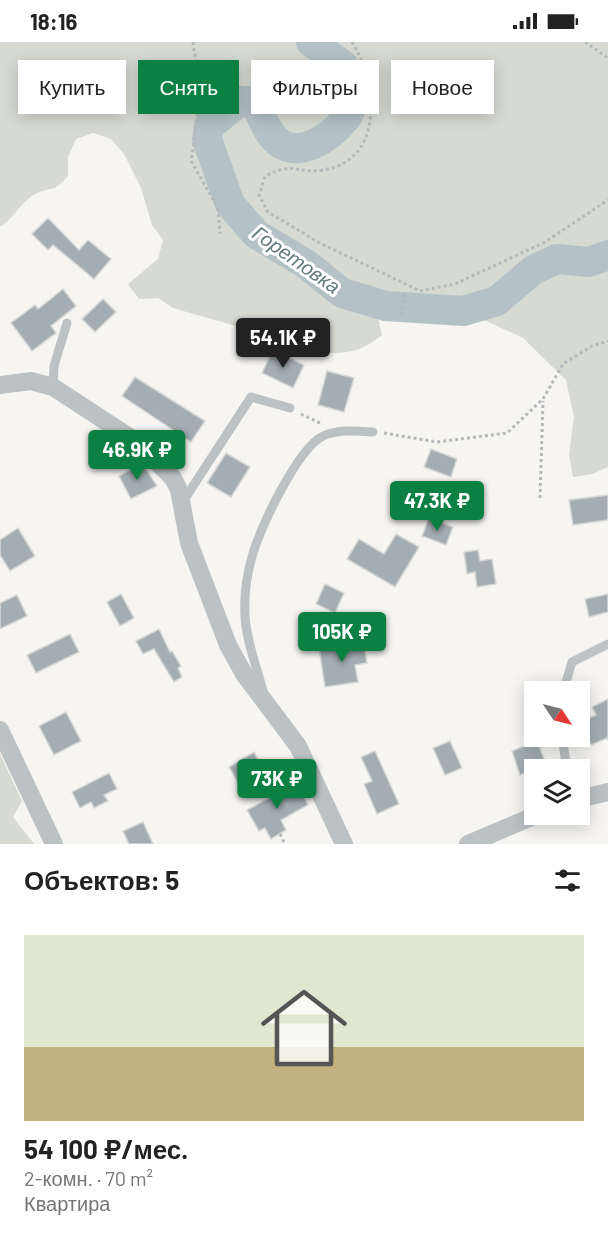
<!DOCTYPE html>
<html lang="ru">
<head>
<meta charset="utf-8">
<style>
  :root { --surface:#fff; --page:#f2f2f2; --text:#222; --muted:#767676; --line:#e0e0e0; --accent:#0b8043 }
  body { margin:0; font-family:Barlow,sans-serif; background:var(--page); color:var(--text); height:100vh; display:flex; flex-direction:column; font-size:22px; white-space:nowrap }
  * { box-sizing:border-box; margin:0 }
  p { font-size:20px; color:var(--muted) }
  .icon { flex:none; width:33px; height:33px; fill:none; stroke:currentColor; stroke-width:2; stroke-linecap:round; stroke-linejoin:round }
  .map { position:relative; height:802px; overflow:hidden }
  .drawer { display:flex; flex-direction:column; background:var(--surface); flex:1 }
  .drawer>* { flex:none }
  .top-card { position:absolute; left:18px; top:18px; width:573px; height:54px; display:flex; gap:12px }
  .needle { width:39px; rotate:125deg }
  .buttons { position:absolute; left:524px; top:639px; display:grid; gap:12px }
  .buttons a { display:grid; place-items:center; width:66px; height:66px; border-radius:0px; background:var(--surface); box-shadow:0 3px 15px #0003; font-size:30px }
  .price { position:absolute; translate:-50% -51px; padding:0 14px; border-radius:6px; background:var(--accent); color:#fff; font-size:20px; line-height:39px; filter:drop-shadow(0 2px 3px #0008) }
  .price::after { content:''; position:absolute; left:50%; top:36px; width:18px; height:14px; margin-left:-9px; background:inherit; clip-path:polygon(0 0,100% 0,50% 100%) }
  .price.active { background:#222; color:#fff }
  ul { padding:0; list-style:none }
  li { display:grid; align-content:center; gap:12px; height:318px; padding:0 24px }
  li+li { border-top:2px solid var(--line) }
  li span { display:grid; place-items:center; height:186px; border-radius:0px; color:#555 }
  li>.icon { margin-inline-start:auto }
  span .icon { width:108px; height:108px; fill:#fffc; stroke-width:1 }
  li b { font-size:26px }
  h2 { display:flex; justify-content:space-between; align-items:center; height:72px; padding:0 24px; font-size:26px }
  .pill { padding:0 21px; border-radius:0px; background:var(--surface); box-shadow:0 3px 15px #0003; font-size:21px; line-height:54px }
  .pill.active { background:var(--accent); color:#fff }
  .status { display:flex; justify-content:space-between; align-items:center; height:42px; padding:0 30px; background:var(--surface); direction:ltr }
  .status svg { height:16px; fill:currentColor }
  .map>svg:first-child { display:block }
  .green { fill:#d6dad2 }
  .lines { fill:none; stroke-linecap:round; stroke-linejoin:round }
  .river { stroke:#b4c2c5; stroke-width:30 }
  .building { fill:#a4aeb2; stroke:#d7d7d5; stroke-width:1.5 }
  .path { stroke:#b5b9bb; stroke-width:3; stroke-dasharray:3 3; stroke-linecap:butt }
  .service { stroke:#bcc2c4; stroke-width:9 }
  .minor { stroke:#bcc2c4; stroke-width:18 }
  .labels { text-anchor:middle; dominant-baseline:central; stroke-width:6; stroke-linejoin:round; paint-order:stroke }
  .water-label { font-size:20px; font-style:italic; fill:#627a7f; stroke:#fff }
</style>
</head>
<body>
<div class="status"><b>18:16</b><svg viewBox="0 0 49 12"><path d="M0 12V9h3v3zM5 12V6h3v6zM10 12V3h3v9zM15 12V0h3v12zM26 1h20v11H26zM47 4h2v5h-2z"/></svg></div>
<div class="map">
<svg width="608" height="802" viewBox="0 0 608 802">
  <rect width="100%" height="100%" fill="#f6f5f2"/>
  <!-- green -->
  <g class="green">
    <path d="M0,0H608V425L592,432L573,435L569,412L574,375L566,338L523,296L486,279L378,276L382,293C365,307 352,311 331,311L173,266L158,256L139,257L128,242L158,217L163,198L152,183L141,146L124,112L111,97L93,91L76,97L68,115V134C51,153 53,143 35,152C21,160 14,176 0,185Z"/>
    <polygon points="0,712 22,759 13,775 34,802 0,802"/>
  </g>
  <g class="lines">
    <!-- river -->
    <path class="river" d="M311,0L343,23L357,50C354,58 351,68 346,76C331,95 296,121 274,96C265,87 261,70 253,59H240L209,84L207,97L230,162L256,192L306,222L342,251L386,264L463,269L497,259L533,228L557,217L589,220L608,213"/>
  </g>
  <!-- building -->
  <g class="building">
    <polygon points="48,176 79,208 88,198 111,217 94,237 53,203 48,208 32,192"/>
    <polygon points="63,247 76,264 51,284 56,291 32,309 11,281 35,263 38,267"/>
    <polygon points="103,257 116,270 95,290 82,277"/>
    <polygon points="273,308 304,323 293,346 262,331"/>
    <polygon points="327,329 354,336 344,370 318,363"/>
    <polygon points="135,335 205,379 191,400 122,354"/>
    <polygon points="431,407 457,417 451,435 424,425"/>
    <polygon points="226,411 250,425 231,455 207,441"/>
    <polygon points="142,421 157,444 131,457 119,434"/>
    <polygon points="608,453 608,478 573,483 569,458"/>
    <polygon points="429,476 453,485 446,503 422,494"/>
    <polygon points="18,486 35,514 10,529 0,513 0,498"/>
    <polygon points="396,492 419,505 395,545 347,517 359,497 384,512"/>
    <polygon points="478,508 480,519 492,517 496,542 477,545 475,530 467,532 464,510"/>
    <polygon points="325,542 344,551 335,571 316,562"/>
    <polygon points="121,552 134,576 120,584 107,560"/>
    <polygon points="608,552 608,570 589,575 585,557"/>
    <polygon points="17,553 27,574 0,587 0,561"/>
    <polygon points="159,587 170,610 172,609 181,624 178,626 182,635 174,640 154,607 143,612 136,599"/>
    <polygon points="70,592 79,610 36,631 27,613"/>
    <polygon points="363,598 367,621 355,623 358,640 325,645 319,606"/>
    <polygon points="608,657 608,698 607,696 591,703 580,680 596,673 592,665"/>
    <polygon points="66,670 81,699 54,713 39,684"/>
    <polygon points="450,699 462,726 445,733 433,706"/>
    <polygon points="537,699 546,722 520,733 512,709"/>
    <polygon points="375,709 399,762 377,772 364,742 372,739 361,715"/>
    <polygon points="254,710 265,730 240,744 229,725"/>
    <polygon points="109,731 117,747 104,753 108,759 94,766 91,760 80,766 72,750"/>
    <polygon points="296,741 308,763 281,778 286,788 271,797 265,786 259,789 247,768"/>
    <polygon points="143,780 153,802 129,802 123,789"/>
  </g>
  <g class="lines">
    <!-- path -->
    <g class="path">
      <polyline points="193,0 199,40 197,83 191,119 218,166 220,192"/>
      <path d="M352,0C377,40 386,118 323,128C297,132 295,119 265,134L259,153L268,170L318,200L420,249L455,242L545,200L608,158"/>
      <polyline points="585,0 608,16"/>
      <polyline points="402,273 404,251"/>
      <polyline points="301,372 322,382"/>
      <polyline points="384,391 437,400 507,391 543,357 563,322 592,304 608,299"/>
      <polyline points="540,456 543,359"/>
      <polyline points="280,792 285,802"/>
    </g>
    <!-- service -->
    <g class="service">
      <polyline points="53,345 54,324 67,281"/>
      <polyline points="182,461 251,355 290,366"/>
      <path d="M263,649C257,626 246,598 245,574C244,555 247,532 252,515C259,487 298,406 323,394C339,387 357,389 373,390"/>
      <polyline points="563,650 572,620 608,602"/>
      <polyline points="562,694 567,728"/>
    </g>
    <!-- minor -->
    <g class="minor">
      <polyline points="0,343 31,339 53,345 134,398 173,436 179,448 189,501 228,603 244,632 298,704 344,802"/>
      <polyline points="0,688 54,802"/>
      <polyline points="579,757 608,750"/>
      <polyline points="468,802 539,772"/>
    </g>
  </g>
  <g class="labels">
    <!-- water labels -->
    <g class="water-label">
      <text transform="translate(297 217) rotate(35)">Горетовка</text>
    </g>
  </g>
</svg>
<div class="buttons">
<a><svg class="needle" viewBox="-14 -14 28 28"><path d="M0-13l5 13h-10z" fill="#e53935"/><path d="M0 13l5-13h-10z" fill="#767676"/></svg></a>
<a><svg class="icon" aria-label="layers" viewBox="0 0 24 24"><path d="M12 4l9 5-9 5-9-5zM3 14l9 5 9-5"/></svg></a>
</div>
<b class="price active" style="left:283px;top:327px">54.1K ₽</b>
<b class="price" style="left:137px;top:439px">46.9K ₽</b>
<b class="price" style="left:437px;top:490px">47.3K ₽</b>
<b class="price" style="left:342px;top:621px">105K ₽</b>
<b class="price" style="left:277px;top:768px">73K ₽</b>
<div class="top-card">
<a class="pill">Купить</a>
<a class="pill active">Снять</a>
<a class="pill">Фильтры</a>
<a class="pill">Новое</a>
</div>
</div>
<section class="drawer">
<h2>Объектов: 5<svg class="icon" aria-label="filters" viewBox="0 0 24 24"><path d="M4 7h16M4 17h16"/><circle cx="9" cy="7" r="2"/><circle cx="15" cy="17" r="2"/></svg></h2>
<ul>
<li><span style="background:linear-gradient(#dfe7d0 60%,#c2b280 0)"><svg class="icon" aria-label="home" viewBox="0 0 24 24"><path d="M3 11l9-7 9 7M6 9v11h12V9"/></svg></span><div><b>54 100 ₽/мес.</b><p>2-комн. · 70 m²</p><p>Квартира</p></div></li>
</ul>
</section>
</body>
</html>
